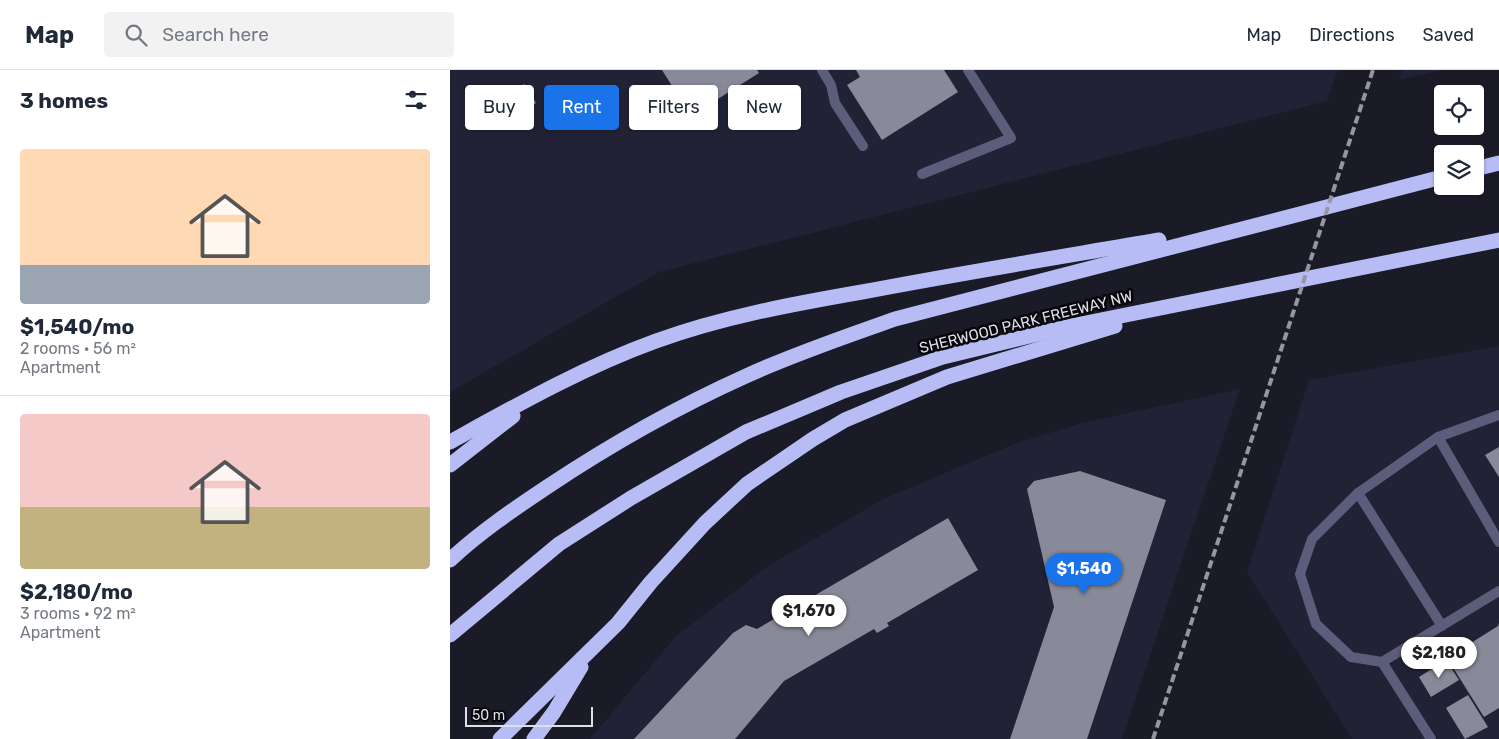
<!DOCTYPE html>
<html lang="en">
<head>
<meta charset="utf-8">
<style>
  :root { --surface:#fff; --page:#f2f2f3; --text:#1f2937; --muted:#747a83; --line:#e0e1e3; --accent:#1a73e8 }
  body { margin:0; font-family:Rubik,sans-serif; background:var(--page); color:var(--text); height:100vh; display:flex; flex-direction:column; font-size:19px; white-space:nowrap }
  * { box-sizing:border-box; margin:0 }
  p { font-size:16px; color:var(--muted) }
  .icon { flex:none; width:28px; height:28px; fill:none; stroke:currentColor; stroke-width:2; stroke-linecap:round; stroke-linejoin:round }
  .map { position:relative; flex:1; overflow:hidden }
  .side { display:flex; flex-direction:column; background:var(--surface); width:450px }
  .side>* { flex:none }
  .guide { position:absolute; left:15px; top:15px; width:475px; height:45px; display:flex; gap:10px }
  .controls { position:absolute; left:984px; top:15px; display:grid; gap:10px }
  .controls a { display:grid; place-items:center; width:50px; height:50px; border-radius:5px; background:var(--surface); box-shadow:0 1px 4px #0004; font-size:25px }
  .scale { position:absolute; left:15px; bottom:12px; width:128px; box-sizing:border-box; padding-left:5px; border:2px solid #dedfe8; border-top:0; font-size:14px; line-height:18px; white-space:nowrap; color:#dedfe8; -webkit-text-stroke:4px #06060b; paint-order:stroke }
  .price { position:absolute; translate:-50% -42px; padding:0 11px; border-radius:18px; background:#fff; color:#222; font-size:16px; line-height:32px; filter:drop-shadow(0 1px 2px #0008) }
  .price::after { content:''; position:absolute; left:50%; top:30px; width:15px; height:11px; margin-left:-8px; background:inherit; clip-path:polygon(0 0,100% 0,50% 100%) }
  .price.selected { background:var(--accent); color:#fff }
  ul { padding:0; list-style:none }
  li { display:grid; align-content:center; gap:10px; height:265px; padding:0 20px }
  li+li { border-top:1px solid var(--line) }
  li span { display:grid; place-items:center; height:155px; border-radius:5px; color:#555 }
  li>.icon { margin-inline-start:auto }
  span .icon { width:90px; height:90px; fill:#fffc; stroke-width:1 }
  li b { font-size:21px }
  h2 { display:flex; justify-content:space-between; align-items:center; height:60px; padding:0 20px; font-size:21px }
  .chip { padding:0 18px; border-radius:5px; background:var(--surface); box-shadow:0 1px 4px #0004; font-size:18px; line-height:45px }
  .chip.selected { background:var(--accent); color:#fff }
  header { display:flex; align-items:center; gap:30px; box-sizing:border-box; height:70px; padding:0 25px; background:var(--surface); border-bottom:1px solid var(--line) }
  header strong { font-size:24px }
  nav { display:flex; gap:28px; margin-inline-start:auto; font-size:18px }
  .search { width:350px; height:45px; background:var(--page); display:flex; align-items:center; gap:12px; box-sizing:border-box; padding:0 18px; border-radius:5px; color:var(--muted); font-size:19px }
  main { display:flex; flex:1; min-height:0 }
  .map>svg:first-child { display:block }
  .built { fill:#212235 }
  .building { fill:#888a9a }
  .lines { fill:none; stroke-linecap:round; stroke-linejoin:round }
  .lane { stroke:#5b5d7a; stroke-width:10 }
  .highway { stroke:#b7bcf5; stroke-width:15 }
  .rail { stroke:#9596a0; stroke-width:4; stroke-dasharray:8 4; stroke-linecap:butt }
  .labels { text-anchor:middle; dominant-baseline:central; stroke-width:5; stroke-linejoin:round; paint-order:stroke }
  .street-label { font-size:15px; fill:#dedfe8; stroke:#06060b }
</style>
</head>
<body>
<header>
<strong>Map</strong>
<div class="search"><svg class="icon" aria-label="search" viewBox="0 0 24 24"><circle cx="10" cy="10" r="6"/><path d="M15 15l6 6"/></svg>Search here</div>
<nav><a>Map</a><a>Directions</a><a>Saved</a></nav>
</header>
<main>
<section class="side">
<h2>3 homes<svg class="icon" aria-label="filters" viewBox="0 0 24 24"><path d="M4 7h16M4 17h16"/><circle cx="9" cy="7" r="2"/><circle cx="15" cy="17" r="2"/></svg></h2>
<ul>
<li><span style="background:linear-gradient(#ffd9b3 75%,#9aa5b1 0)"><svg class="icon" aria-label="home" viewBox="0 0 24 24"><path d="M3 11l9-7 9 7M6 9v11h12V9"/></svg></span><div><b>$1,540/mo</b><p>2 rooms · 56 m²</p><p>Apartment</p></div></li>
<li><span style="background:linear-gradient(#f6c9c9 60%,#c2b280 0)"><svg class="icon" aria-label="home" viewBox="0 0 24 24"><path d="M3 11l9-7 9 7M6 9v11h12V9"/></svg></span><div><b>$2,180/mo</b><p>3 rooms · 92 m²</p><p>Apartment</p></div></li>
</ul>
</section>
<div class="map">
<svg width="1049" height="669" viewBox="0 0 1049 669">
  <rect width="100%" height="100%" fill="#1a1b27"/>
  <!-- built -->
  <g class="built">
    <polygon points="0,0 888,0 877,31 209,202 0,322"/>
    <polygon points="952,0 992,0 949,10"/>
    <polygon points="1049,276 1049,669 902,669 797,502 859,310"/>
    <polygon points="790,319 672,669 140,669 226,566 318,496 433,429 567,373 632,353"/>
  </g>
  <!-- building -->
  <g class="building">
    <polygon points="212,0 307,0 309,3 241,46"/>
    <polygon points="406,0 494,0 508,22 432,70 397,15 410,7"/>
    <polygon points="74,14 86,33 66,46 54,27"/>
    <polygon points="1049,377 1049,407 1035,385"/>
    <polygon points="630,401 716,430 637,669 560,669 604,537 577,419 584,411"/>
    <polygon points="498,448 528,500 437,553 439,556 427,563 424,559 334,611 285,669 184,669 283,563 296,555 307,559"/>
    <polygon points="1049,553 1049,638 1034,647 997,588 1048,556"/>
    <polygon points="996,590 1009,610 981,627 969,607"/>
    <polygon points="1018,625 1038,657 1015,669 996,638"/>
  </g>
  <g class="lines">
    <!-- lane -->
    <g class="lane">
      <polyline points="372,0 381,15 385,33 413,76"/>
      <polyline points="472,104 561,68 518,0"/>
      <polyline points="1049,345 988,367 1049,472"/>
      <polyline points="908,423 992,556"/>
      <polyline points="932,592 901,587 866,554 850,504 862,469 908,423 988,367"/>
      <polyline points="981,669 932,592 1049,521"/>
    </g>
    <!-- highway -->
    <g class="highway">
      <polyline points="1025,99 1049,93"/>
      <path d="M0,372C67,335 134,297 206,271C272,247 343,234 412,222C511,203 610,187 709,170"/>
      <polyline points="0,395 63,346"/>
      <path d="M0,490C30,462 64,439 97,417C160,375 227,337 296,306C344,284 395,267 445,249L992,107"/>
      <polyline points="0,565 109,474 181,428 296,362 391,322 493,287 621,256 1049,170"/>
      <polyline points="50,669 168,553 201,512 255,453 297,414 363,369 395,350 497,307 665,256"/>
      <polyline points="84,669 104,642 131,597"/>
    </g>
    <!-- rail -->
    <polyline class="rail" points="703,669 923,0"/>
  </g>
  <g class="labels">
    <!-- street labels -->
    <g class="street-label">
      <text transform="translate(576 252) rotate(-14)">SHERWOOD PARK FREEWAY NW</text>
    </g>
  </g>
</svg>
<div class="controls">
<a><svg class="icon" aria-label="locate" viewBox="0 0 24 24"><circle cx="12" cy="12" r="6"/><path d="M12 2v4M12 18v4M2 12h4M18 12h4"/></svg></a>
<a><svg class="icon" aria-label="layers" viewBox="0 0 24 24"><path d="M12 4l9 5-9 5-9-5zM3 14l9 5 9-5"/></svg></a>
</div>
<div class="scale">50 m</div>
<b class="price selected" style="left:634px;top:525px">$1,540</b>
<b class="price" style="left:359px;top:567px">$1,670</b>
<b class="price" style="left:989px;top:609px">$2,180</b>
<div class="guide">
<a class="chip">Buy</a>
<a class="chip selected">Rent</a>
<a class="chip">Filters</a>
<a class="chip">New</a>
</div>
</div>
</main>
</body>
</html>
